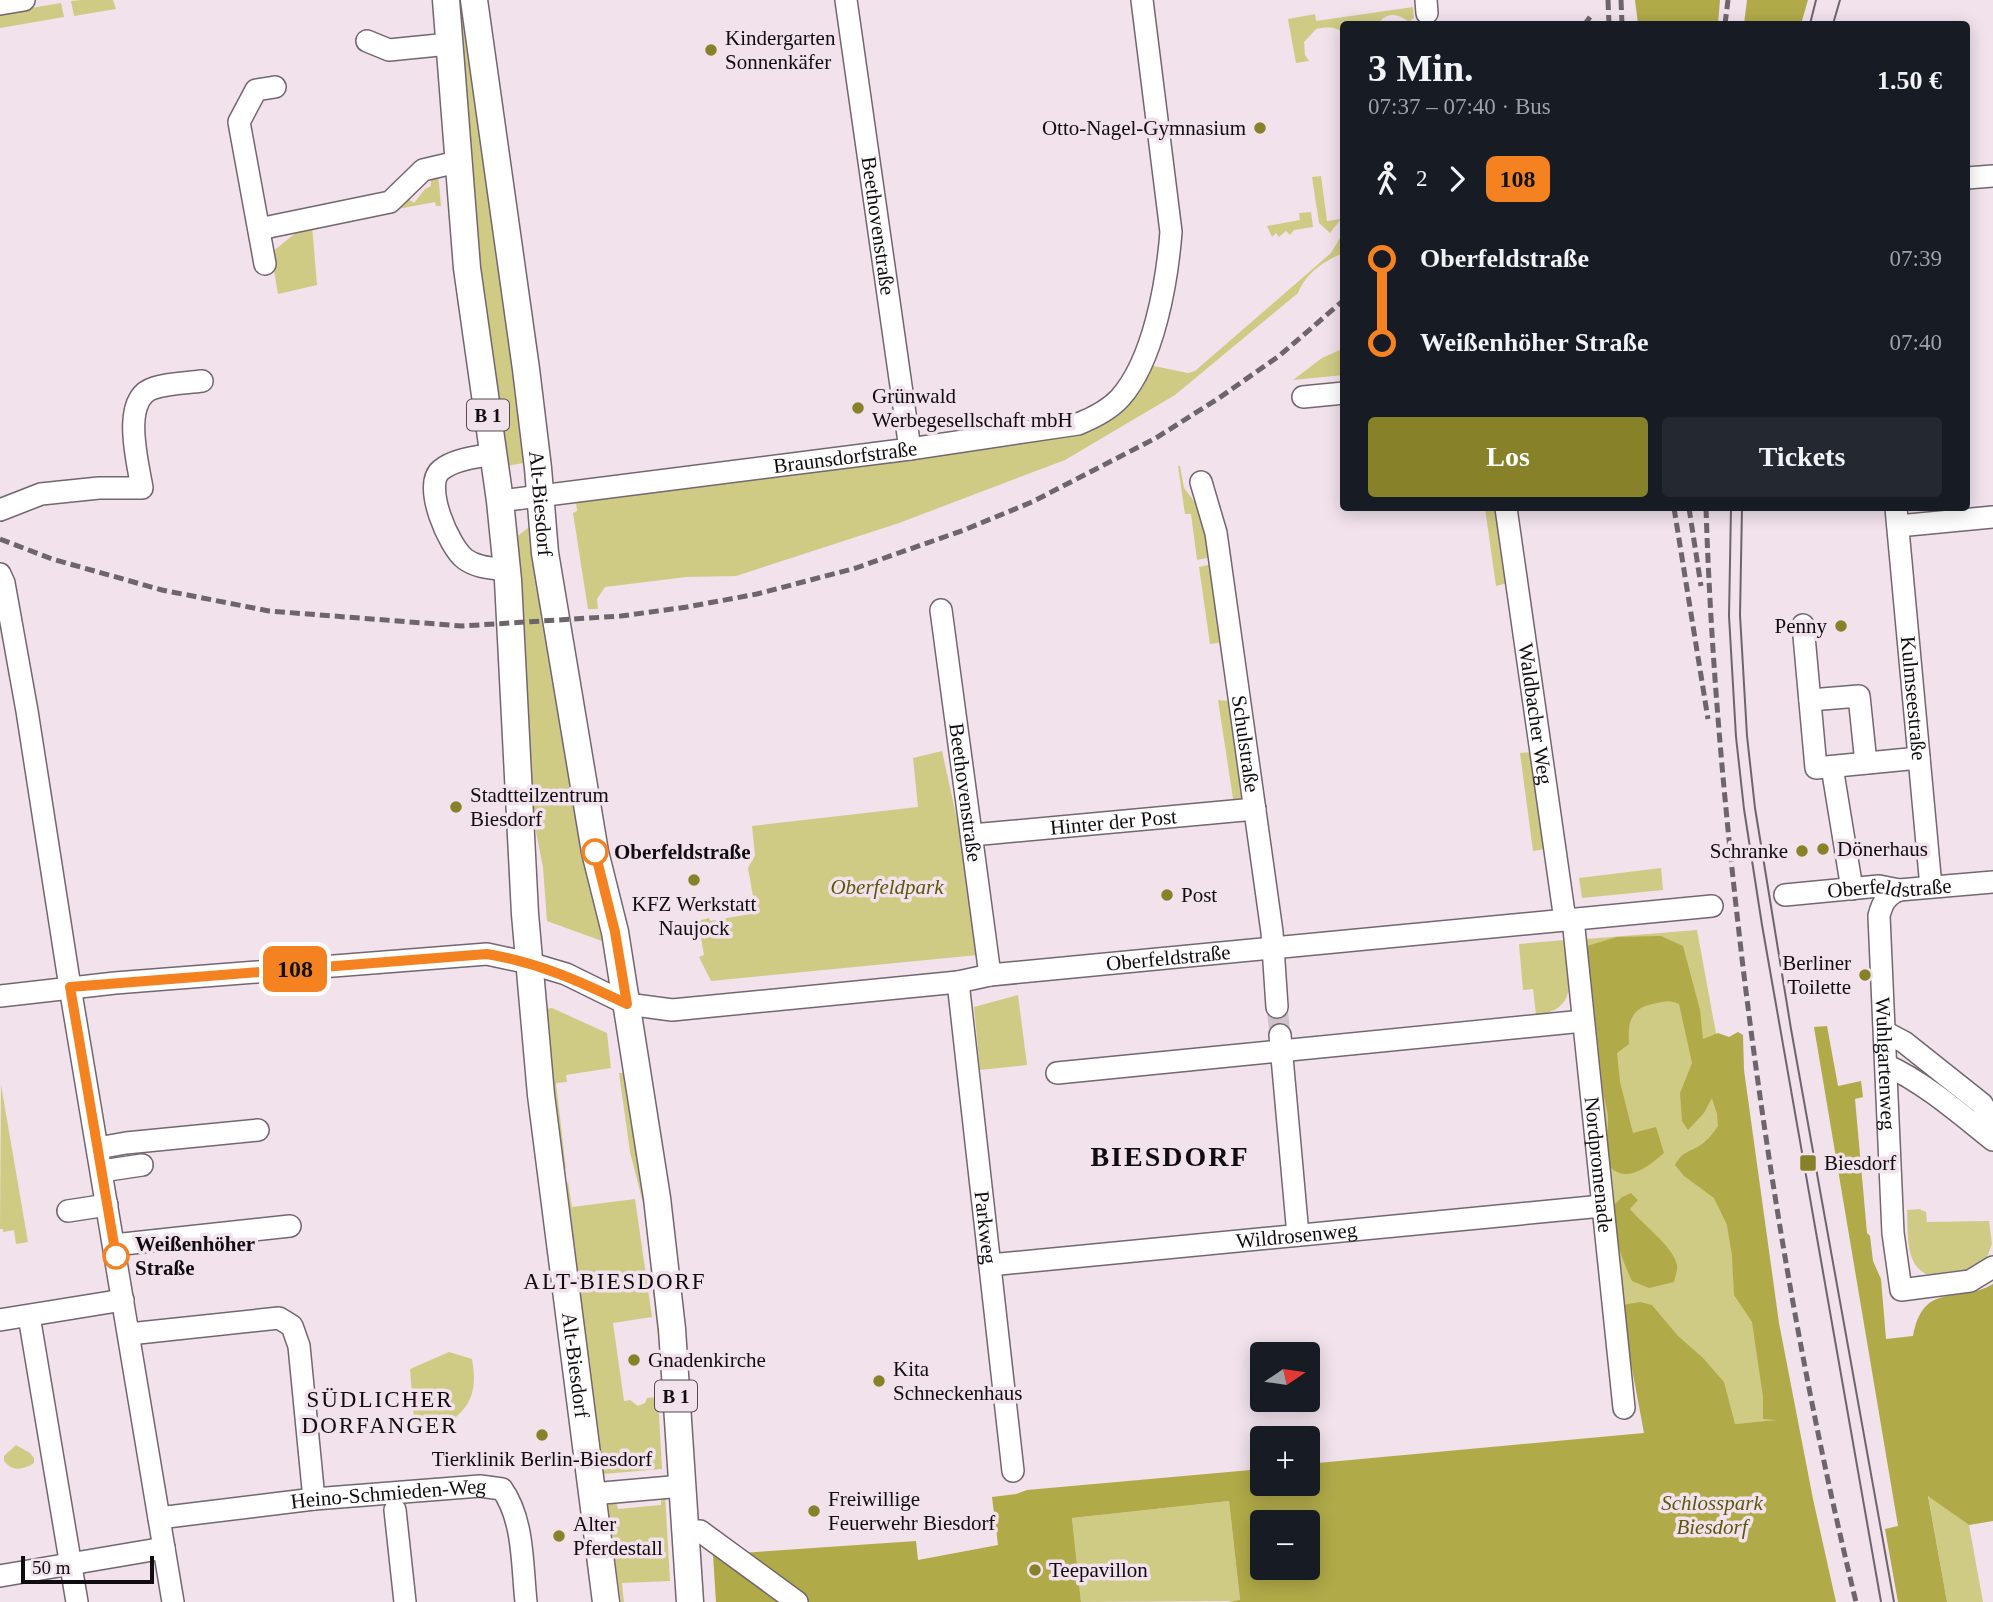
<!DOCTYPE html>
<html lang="de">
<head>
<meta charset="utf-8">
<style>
	:root { --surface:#171b24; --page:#242831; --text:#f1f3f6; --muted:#9ea1a6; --accent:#878129 }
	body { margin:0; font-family:Georgia,serif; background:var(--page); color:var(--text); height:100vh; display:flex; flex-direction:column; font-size:26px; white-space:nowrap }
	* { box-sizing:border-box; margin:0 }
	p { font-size:23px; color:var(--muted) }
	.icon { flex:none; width:38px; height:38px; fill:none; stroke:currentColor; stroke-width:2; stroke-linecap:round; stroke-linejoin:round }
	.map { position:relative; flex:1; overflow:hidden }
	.details { position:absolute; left:1340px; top:21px; width:630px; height:490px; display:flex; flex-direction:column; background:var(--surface); border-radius:7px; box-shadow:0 4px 18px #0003 }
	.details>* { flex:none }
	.badge { padding:0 14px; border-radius:10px; font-size:24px; line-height:46px }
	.needle { width:46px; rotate:77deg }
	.buttons { position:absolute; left:1250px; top:1342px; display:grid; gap:14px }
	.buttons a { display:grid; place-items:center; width:70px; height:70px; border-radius:7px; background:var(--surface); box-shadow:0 4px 18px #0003; font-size:35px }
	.scale { position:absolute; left:21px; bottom:18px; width:133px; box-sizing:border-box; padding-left:7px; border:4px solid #110c0f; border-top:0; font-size:19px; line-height:24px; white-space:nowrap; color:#110c0f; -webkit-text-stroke:5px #f1e2ec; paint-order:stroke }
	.map>.badge { position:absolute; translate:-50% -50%; box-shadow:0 0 0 4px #fff }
	.legs { display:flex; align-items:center; gap:10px; height:77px; padding:0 28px; font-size:23px }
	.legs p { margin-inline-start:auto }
	.summary { display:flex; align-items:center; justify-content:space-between; height:119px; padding:0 28px }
	h1 { font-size:38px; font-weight:700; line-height:52px }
	.cta { display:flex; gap:14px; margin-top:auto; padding:14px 28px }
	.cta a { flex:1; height:80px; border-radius:7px; background:var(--accent); color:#fff; font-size:28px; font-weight:700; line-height:80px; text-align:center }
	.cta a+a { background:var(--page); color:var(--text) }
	ul { padding:0 28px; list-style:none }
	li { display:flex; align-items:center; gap:24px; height:84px; font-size:26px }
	li i { display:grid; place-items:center; width:10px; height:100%; margin:0 9px; background:currentColor }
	li i::after { content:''; width:18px; height:18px; margin:-9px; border:5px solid; border-radius:50%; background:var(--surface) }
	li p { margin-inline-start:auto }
	li:first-child i { background:linear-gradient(#0000 50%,currentColor 0) }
	li:last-child i { background:linear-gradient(currentColor 50%,#0000 0) }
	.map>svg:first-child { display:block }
	.green { fill:#cfcb85 }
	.forest { fill:#b0aa49; fill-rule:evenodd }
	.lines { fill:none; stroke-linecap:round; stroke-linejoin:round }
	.minor-tunnel { stroke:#cfc2cb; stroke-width:21; stroke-dasharray:21 10; stroke-linecap:butt }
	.minor-casing { stroke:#73666f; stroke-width:24 }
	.major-casing { stroke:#73666f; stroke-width:29 }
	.minor { stroke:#fff; stroke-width:21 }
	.major { stroke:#fff; stroke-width:26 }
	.tram { stroke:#6e656b; stroke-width:2 }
	.rail { stroke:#6e656b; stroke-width:5; stroke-dasharray:10 5; stroke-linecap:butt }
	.line-1-casing { stroke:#fff; stroke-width:16 }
	.line-1 { stroke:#f58220; stroke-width:10 }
	.poi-dot { fill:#878129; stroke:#f1e2ec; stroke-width:2.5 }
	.stop-1-dot { fill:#fff; stroke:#f58220; stroke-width:3.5 }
	.labels { text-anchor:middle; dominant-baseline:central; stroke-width:7; stroke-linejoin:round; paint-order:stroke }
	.shield { fill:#f1e2ec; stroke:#544c51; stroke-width:2 }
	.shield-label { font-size:19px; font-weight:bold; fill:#110c0f }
	.poi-label { font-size:21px; fill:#110c0f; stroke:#f1e2ec; text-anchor:start }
	.street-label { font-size:21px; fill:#110c0f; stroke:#f1e2ec }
	.stop-label { font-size:21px; font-weight:bold; fill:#110c0f; stroke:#f1e2ec; text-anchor:start }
	.park-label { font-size:21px; font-style:italic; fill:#5c570d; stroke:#f1e2ec }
	.neighbourhood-label { font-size:23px; letter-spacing:2px; fill:#110c0f; stroke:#f1e2ec }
	.district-label { font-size:28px; font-weight:bold; letter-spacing:2px; fill:#110c0f; stroke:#f1e2ec }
</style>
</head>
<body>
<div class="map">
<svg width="1993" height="1602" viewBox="0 0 1993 1602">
	<rect width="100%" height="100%" fill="#f1e2ec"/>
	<g class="green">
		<path d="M81,0H113L116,9L74,16L71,1Z"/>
		<path d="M458,0H465L529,462L507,466L473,212Z"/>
		<path d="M61,3L64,17L0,28V13Z"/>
		<path d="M1413,7L1414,18L1409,22C1397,13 1387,12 1378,24H1344V34C1336,26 1327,27 1316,29L1304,42L1305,55L1309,61L1296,63L1288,19L1315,14L1316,21Z"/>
		<path d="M431,173H438L441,206H436L435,202L312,225L317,285L278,294L271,253L308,223L404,196L414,203L425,189L431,186Z"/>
		<path d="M1321,176L1327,221L1341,219L1330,233L1319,223L1312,177Z"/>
		<path d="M1311,212L1313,227L1294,230L1290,235L1286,231L1279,237L1276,233L1272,237L1267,226L1300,220L1299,213Z"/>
		<path d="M1344,231L1343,253C1324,261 1306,273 1298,293L1175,395L1065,460L899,523L736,576L686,577L605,587L597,599L598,609H588L573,513L577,511L576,501L1065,437L1078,434L1149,365L1188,373L1195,371L1331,253Z"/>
		<path d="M1344,348V375L1293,380L1322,358Z"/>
		<path d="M1178,466H1180L1184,488L1204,514L1212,557L1197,560L1191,514H1185Z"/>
		<path d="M1485,508H1497L1508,583L1496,586Z"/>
		<path d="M528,528L534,532L602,941L547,921L543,867L534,822L516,537Z"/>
		<path d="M1213,564L1224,642L1210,644L1199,567Z"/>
		<path d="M1218,700L1231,701L1246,799L1234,805Z"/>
		<path d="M942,751L965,856L978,955L711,981L699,957L704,955L698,921L709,918L710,921L756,913L748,868L755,855L752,826L918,807L913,758Z"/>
		<path d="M1532,752L1546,849L1533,851L1520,753Z"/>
		<path d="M1661,868L1663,890L1582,898L1579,878Z"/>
		<path d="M1697,930L1787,1419L1645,1433L1621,1310L1586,939Z"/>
		<path d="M1565,940C1569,974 1581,1010 1536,1015L1533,989L1523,990L1519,944Z"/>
		<path d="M1018,995L1027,1065L980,1070L974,1007Z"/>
		<path d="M552,1008L607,1033L611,1068L566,1075L567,1082L556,1083L566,1169L561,1165L544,1009Z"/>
		<path d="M619,1073H624L631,1116L637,1135L662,1345L658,1337L644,1207L630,1152Z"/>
		<path d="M1,1085L28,1242L16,1244L14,1230L3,1232V1229H0Z"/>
		<path d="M568,1182L572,1207L635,1199L652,1317L613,1323L624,1401L630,1400L638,1406L645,1403L647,1398L658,1397L662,1469L603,1474L564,1187Z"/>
		<path d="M1919,1209L1926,1212L1927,1222L1989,1221L1992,1244L1985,1262C1967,1271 1930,1288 1915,1264C1906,1250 1908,1226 1907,1210Z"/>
		<path d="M449,1352L472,1359C479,1398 467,1411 436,1432L414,1419L410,1369Z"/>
		<path d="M16,1445L30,1453L34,1458V1463C22,1470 13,1472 4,1461V1456Z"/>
		<path d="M661,1493H665L670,1581L622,1583L624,1602H621L607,1507L615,1497L618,1509L661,1505Z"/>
		<path d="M1928,1495L1969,1525L1983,1602H1947Z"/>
		<path d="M1229,1501L1240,1601L1081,1602L1072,1518Z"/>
	</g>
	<g class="forest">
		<path d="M1635,0H1720L1718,24H1638Z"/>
		<path d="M1747,0H1808L1801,24H1744Z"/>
		<path d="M1661,936L1683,946L1700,1010L1703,1039L1718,1033L1729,1037L1738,1032L1743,1035L1744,1070L1779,1323L1813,1499L1836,1602H1228L1240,1600L1229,1501L1072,1518L1081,1602H716L713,1555L916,1541L918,1560L998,1545L992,1497L1016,1494L1027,1490L1262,1469V1484H1307V1464L1644,1433L1621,1310L1623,1305L1640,1302L1652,1305L1678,1336L1703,1358L1724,1382L1735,1424L1776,1420L1763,1419V1397L1752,1322L1734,1295L1732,1256L1727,1225L1714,1198L1684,1176L1675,1165C1682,1151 1691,1152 1702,1144C1708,1140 1714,1132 1718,1126L1717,1114L1712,1098L1704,1113L1688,1130L1682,1121L1680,1093L1692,1063L1679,1004C1671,1000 1666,1001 1657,1003C1632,1007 1627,1020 1629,1044L1617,1053L1620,1082L1633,1133L1656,1127L1664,1153C1651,1164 1630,1183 1612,1169C1601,1159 1608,1136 1608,1122C1609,1112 1604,1101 1603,1091C1598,1043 1593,994 1587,946L1617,937ZM1262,1522H1307V1568H1262Z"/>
		<path d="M1827,1026L1838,1086L1861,1081L1863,1097L1855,1099L1867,1233L1870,1236L1873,1261L1881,1279L1886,1339L1913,1336C1924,1280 1957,1305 1993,1284V1521L1969,1525L1928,1496L1947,1602H1898L1885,1529L1898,1526L1814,1027Z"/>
		<path d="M1631,1193L1638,1200L1630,1209C1643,1225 1673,1246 1677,1265C1678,1270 1675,1277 1674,1282L1649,1288L1632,1281C1620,1256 1614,1235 1612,1207L1622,1197Z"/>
	</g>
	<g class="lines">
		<path class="minor-tunnel" d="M1277,1007L1280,1035"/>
		<defs>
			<g id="minor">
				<path id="s1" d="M846,0L910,449"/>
				<path d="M1426,0L1427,13"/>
				<path d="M0,4L24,0"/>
				<path d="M367,41L389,50L449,44"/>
				<path d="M1967,178L1993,176"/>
				<path d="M259,229L390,202L423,170L457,162"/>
				<path d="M265,264L239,122L256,90L275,87"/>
				<path d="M1303,397L1344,393"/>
				<path d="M493,454C478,457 454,459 441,470C422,485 449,547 465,559C477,568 493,568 507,570"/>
				<path id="s2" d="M1201,482L1216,533L1272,932L1277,1007"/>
				<path id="s3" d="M500,501L910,449L1078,424C1093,418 1109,410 1120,398C1154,360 1167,282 1171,232L1142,0"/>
				<path id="s4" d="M1506,508L1565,920"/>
				<path id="s5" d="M1896,508L1931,887"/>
				<path d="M0,510L41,494L99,488H142C138,463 120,398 154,388C169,383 187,383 202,381"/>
				<path d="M1898,526L1993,517"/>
				<path d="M0,574L4,583L27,711L70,987L173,1602"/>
				<path id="s6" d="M941,610L990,975"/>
				<path d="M1803,625L1816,768L1919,758"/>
				<path d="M1810,700L1859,696L1866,763"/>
				<path d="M1832,767L1852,889"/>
				<path id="s7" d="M972,835L1255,809"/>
				<path id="s8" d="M1899,890C1887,895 1882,903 1879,916L1893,1233L1901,1290L1970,1281L1993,1267"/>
				<path id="s9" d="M1785,895L1879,886L1899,890L1993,882"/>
				<path id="s10" d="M1573,919L1624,1408"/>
				<path id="s11" d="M958,982L1013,1471"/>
				<path id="s12" d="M0,996L115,983L487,954L529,963L566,974L627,1004L672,1010L958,982L990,975L1712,906"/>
				<path d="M1885,1032L1904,1042L1982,1104L1990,1118L1993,1131"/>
				<path d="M1280,1035L1298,1235"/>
				<path d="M1886,1065C1925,1083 1959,1113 1993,1140"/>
				<path d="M1057,1073L1583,1021"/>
				<path d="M98,1148L126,1143L258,1130"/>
				<path d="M102,1171L142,1165"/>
				<path d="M68,1211L107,1205"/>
				<path d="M114,1245L290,1226"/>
				<path id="s13" d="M990,1265L1602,1206"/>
				<path d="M29,1316L77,1602"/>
				<path d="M0,1320L123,1300"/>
				<path d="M129,1334L279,1318L292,1326L299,1346L314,1499"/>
				<path d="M592,1494L682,1486"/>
				<path d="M395,1510L405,1602"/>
				<path id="s14" d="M159,1518L314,1499L480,1486L502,1489C524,1520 522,1565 526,1602"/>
				<path d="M685,1532L700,1531L797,1602"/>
				<path d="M0,1576L164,1548"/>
			</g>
			<g id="major">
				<path id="s15" d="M446,0L467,268L500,501L508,580L525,914L541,1095L606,1602"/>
				<path id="s16" d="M474,0L526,369L538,468L545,553L595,852L615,932L657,1198L672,1329L690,1602"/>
			</g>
		</defs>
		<use href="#minor" class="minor-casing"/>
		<use href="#major" class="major-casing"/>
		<use href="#minor" class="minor"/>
		<use href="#major" class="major"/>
		<g class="tram">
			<path d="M1810,24L1816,0"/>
			<path d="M1833,24L1840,0"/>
			<path d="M1731,508L1729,616L1736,737L1744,809L1762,925L1881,1602"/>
			<path d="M1742,508L1740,615L1747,736L1755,808L1791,1029L1894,1602"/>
		</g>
		<g class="rail">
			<path d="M1608,0L1609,24"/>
			<path d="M1621,0L1622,24"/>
			<path d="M1585,24L1590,17"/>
			<path d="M1725,24L1728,0"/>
			<path d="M1674,508L1708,719"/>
			<path d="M1689,508L1701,586"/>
			<path d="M1706,508C1711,662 1725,814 1743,967C1769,1181 1805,1393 1856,1602"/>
			<path d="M0,539L52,559L162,590L269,611L462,626L621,616L687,607L757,594L856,568L964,530L1032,502L1156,438L1219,398L1279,356L1344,300"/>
		</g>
	</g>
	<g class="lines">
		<defs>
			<path id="line-1" d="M116,1256L70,987L487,954C540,963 579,981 627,1004L615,932L595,852"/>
		</defs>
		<use href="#line-1" class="line-1-casing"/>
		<use href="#line-1" class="line-1"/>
	</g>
	<g class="poi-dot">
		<circle cx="711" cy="50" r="7"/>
		<circle cx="1260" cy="128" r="7"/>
		<circle cx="858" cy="408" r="7"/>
		<circle cx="1841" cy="626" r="7"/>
		<circle cx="456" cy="807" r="7"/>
		<circle cx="1823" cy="849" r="7"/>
		<circle cx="1802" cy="851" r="7"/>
		<circle cx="694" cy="880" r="7"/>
		<circle cx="1167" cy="895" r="7"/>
		<circle cx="1865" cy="975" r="7"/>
		<rect x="1799" y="1154" width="18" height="18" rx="3.5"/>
		<circle cx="634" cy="1360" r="7"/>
		<circle cx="879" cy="1381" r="7"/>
		<circle cx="542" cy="1435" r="7"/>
		<circle cx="814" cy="1511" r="7"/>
		<circle cx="559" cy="1536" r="7"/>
		<circle cx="1035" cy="1570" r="7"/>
	</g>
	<g class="stop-1-dot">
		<circle cx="595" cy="852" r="12"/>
		<circle cx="116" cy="1256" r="12"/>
	</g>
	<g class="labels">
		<g class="shield">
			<rect x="467" y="399.5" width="42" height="31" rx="5"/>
			<rect x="655" y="1380.5" width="42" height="31" rx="5"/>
		</g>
		<g class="shield-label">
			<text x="488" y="415">B 1</text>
			<text x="676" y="1396">B 1</text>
		</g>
		<g class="poi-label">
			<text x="725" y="38">Kindergarten<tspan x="725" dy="24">Sonnenkäfer</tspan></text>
			<text x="1246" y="128" text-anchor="end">Otto-Nagel-Gymnasium</text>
			<text x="872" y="396">Grünwald<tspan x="872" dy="24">Werbegesellschaft mbH</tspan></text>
			<text x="1827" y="626" text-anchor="end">Penny</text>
			<text x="470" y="795">Stadtteilzentrum<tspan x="470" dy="24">Biesdorf</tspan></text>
			<text x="1837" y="849">Dönerhaus</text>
			<text x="1788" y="851" text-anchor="end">Schranke</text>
			<text x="1181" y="895">Post</text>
			<text x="694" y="904" text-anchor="middle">KFZ Werkstatt<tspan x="694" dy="24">Naujock</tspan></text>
			<text x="1851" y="963" text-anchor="end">Berliner<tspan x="1851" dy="24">Toilette</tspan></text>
			<text x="1824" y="1163">Biesdorf</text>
			<text x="648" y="1360">Gnadenkirche</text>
			<text x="893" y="1369">Kita<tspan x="893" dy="24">Schneckenhaus</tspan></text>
			<text x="542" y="1459" text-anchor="middle">Tierklinik Berlin-Biesdorf</text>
			<text x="828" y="1499">Freiwillige<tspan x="828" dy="24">Feuerwehr Biesdorf</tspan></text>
			<text x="573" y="1524">Alter<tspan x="573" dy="24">Pferdestall</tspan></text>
			<text x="1049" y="1570">Teepavillon</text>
		</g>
		<g class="street-label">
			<text stroke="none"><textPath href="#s1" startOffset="228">Beethovenstraße</textPath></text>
			<text stroke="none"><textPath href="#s3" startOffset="348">Braunsdorfstraße</textPath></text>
			<text stroke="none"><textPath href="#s16" startOffset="508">Alt-Biesdorf</textPath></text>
			<text stroke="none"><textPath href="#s5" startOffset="191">Kulmseestraße</textPath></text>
			<text stroke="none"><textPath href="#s4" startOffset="208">Waldbacher Weg</textPath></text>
			<text stroke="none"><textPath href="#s2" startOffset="266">Schulstraße</textPath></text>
			<text stroke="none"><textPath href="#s6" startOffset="184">Beethovenstraße</textPath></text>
			<text stroke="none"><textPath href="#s7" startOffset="142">Hinter der Post</textPath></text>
			<text stroke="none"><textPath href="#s9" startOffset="105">Oberfeldstraße</textPath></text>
			<text stroke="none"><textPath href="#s12" startOffset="1183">Oberfeldstraße</textPath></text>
			<text stroke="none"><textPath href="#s8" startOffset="182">Wuhlgartenweg</textPath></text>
			<text stroke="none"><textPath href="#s10" startOffset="247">Nordpromenade</textPath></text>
			<text stroke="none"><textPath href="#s11" startOffset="247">Parkweg</textPath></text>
			<text stroke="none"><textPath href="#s13" startOffset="308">Wildrosenweg</textPath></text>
			<text stroke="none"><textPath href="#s15" startOffset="1372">Alt-Biesdorf</textPath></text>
			<text stroke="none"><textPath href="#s14" startOffset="231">Heino-Schmieden-Weg</textPath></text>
		</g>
		<g class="stop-label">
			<text x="614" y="852">Oberfeldstraße</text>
			<text x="135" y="1244">Weißenhöher<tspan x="135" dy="24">Straße</tspan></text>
		</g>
		<g class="park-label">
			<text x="887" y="887">Oberfeldpark</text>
			<text x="1712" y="1503">Schlosspark<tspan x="1712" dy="24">Biesdorf</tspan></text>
		</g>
		<g class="neighbourhood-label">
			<text x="615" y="1281">ALT-BIESDORF</text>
			<text x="380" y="1399">SÜDLICHER<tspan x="380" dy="26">DORFANGER</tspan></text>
		</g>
		<g class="district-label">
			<text x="1170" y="1156">BIESDORF</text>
		</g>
	</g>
</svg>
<div class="buttons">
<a><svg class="needle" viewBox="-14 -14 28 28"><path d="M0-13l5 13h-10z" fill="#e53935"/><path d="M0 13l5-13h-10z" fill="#9ea1a6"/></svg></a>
<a>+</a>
<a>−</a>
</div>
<div class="scale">50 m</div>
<b class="badge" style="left:295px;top:969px;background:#f58220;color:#111">108</b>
<section class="details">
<div class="summary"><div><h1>3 Min.</h1><p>07:37 – 07:40 · Bus</p></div><b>1.50 €</b></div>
<div class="legs"><svg class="icon" aria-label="walk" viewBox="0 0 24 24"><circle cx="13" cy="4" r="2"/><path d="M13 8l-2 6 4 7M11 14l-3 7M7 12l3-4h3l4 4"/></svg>2<svg class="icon" aria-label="forward" viewBox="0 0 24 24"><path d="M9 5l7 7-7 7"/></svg><b class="badge" style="background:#f58220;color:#111">108</b></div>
<ul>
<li><i style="color:#f58220"></i><b>Oberfeldstraße</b><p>07:39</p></li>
<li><i style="color:#f58220"></i><b>Weißenhöher Straße</b><p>07:40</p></li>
</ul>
<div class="cta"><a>Los</a><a>Tickets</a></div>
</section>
</div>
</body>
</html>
